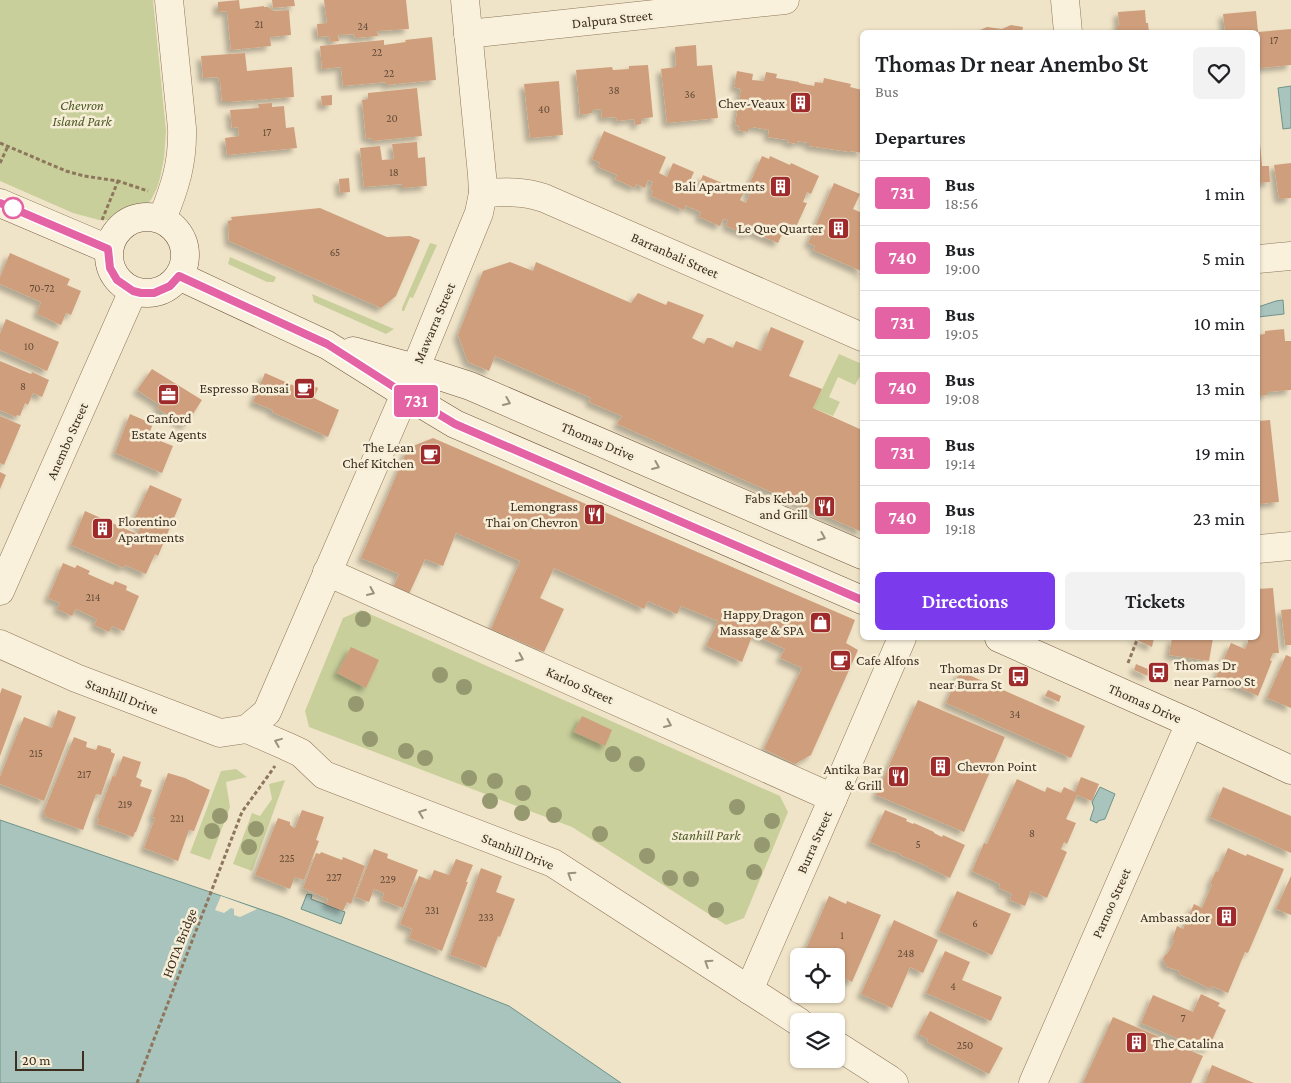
<!DOCTYPE html>
<html lang="en">
<head>
<meta charset="utf-8">
<style>
	:root { --surface:#fff; --page:#f2f2f2; --text:#202124; --muted:#757577; --line:#e0e0e0; --accent:#7c3aed }
	body { margin:0; font-family:"Crimson Pro",serif; background:var(--page); color:var(--text); height:100vh; display:flex; flex-direction:column; font-size:19px; white-space:nowrap }
	* { box-sizing:border-box; margin:0 }
	p { font-size:16px; color:var(--muted) }
	.icon { flex:none; width:28px; height:28px; fill:none; stroke:currentColor; stroke-width:2; stroke-linecap:round; stroke-linejoin:round }
	.map { position:relative; flex:1; overflow:hidden }
	.panel { position:absolute; left:860px; top:30px; width:400px; height:610px; display:flex; flex-direction:column; background:var(--surface); border-radius:8px; box-shadow:0 1px 4px #0004 }
	.panel>* { flex:none }
	.badge { padding:0 10px; border-radius:4px; font-size:18px; line-height:32px }
	.controls { position:absolute; left:790px; top:948px; display:grid; gap:10px }
	.controls a { display:grid; place-items:center; width:55px; height:55px; border-radius:8px; background:var(--surface); box-shadow:0 1px 4px #0004; font-size:25px }
	.scale { position:absolute; left:15px; bottom:12px; width:69px; box-sizing:border-box; padding-left:5px; border:2px solid #3d2e20; border-top:0; font-size:14px; line-height:18px; white-space:nowrap; color:#3d2e20; -webkit-text-stroke:4px #f7eed8; paint-order:stroke }
	.map>.badge { position:absolute; translate:-50% -50%; box-shadow:0 0 0 2px #fff }
	h2 { padding:0 15px; font-size:19px; line-height:45px }
	.round { display:grid; place-items:center; flex:none; width:52px; height:52px; border-radius:8px; background:var(--page) }
	.head { display:flex; align-items:center; justify-content:space-between; height:85px; padding:0 15px }
	h1 { font-size:24px; font-weight:600; line-height:38px }
	.primary-button { display:flex; gap:10px; margin-top:auto; padding:10px 15px }
	.primary-button a { flex:1; height:58px; border-radius:8px; background:var(--accent); color:#fff; font-size:20px; font-weight:600; line-height:58px; text-align:center }
	.primary-button a+a { background:var(--page); color:var(--text) }
	ul { padding:0; list-style:none }
	li { display:flex; align-items:center; gap:15px; height:65px; padding:0 15px; border-top:1px solid var(--line) }
	li div { flex:1 }
	li b { display:block; font-size:19px }
	li em { font-style:normal }
	li .badge { min-width:55px; font-weight:700; text-align:center }
	.map>svg:first-child { display:block }
	.green { fill:#c9cf9b }
	.water { fill:#a9c4bc; stroke:#6f938a }
	.pier { fill:#f0e4c8 }
	.building { fill:#cf9f7d; filter:url(#shadow) }
	.lines { fill:none; stroke-linecap:round; stroke-linejoin:round }
	.minor-casing { stroke:#8d765c; stroke-width:29 }
	.secondary-casing { stroke:#6f573f; stroke-width:29 }
	.path { stroke:#8d765c; stroke-width:3; stroke-dasharray:4 2.5; stroke-linecap:butt }
	.minor { stroke:#faf1dc; stroke-width:28 }
	.secondary { stroke:#faf1dc; stroke-width:28 }
	.tree { fill:#96986f }
	.oneway { stroke:#9c907e }
	.line-casing { stroke:#fff; stroke-width:11 }
	.line { stroke:#e463a4; stroke-width:8 }
	.stop-dot { fill:#fff; stroke:#e463a4; stroke-width:2.5 }
	.labels { text-anchor:middle; dominant-baseline:central; stroke-width:5; stroke-linejoin:round; paint-order:stroke }
	.number-label { font-size:11px; fill:#624a37 }
	.street-label { font-size:14px; fill:#3d2e20; stroke:#f7eed8 }
	.poi-label { font-size:14px; fill:#3d2e20; stroke:#f7eed8; text-anchor:end }
	.park-label { font-size:14px; font-style:italic; fill:#4d5a26; stroke:#f7eed8 }
</style>
</head>
<body>
<div class="map">
<svg width="1291" height="1083" viewBox="0 0 1291 1083">
	<defs>
		<filter id="shadow"><feDropShadow dx="-4.5" dy="4.5" stdDeviation="2.5" flood-color="#0004"/></filter>
	</defs>
	<rect width="100%" height="100%" fill="#f0e4c8"/>
	<g class="green">
		<path d="M0,0H153L166,131L164,158L160,178L157,188L151,200L137,213L130,216L117,220H99L73,213L0,181Z"/>
		<path d="M430,243L437,245L413,298L410,297L404,311H402V308Z"/>
		<path d="M230,257L276,277L274,282H267L228,264Z"/>
		<path d="M312,294L394,329L386,334L314,302Z"/>
		<path d="M839,354L862,364V373L855,385L838,377L829,397L840,402L833,416L813,408Z"/>
		<path d="M361,610L780,796L788,812L744,918L726,925L572,827L309,727L305,711L343,618Z"/>
		<path d="M236,769L247,777L226,782L230,807L210,860L190,853L221,771Z"/>
		<path d="M285,780L252,871L233,864L252,813L260,816L272,799L269,784Z"/>
	</g>
	<g class="water">
		<path d="M1291,86V128L1283,129L1278,88Z"/>
		<path d="M1283,300L1284,314L1258,317V307L1276,301Z"/>
		<path d="M1100,787L1115,794L1105,819L1098,821L1097,823L1090,820L1094,808L1092,802Z"/>
		<path d="M0,820L280,916L509,1006L621,1083H0Z"/>
		<path d="M307,894L312,895L311,899L345,912L341,924L301,909Z"/>
	</g>
	<path class="pier" d="M221,896L257,909L240,917L234,915V909L231,908L224,913L215,910Z"/>
	<g class="building">
		<path d="M239,0L240,9L264,6V7H268L274,11L289,10L291,35L270,37L271,46L231,50L227,11L218,12V2Z"/>
		<path d="M272,0H294L295,6L273,8Z"/>
		<path d="M324,0H406L409,29L377,31L378,36L355,38L354,34L338,35L339,41L330,42L329,36L318,37L317,24L327,23Z"/>
		<path d="M1145,10L1146,23H1148L1149,32H1117V26H1119L1118,12Z"/>
		<path d="M1256,11L1258,32L1291,29V65L1260,68L1258,47V32H1225L1223,14Z"/>
		<path d="M1011,25L1023,27L1022,32H956L961,30L978,31L987,27L1002,29Z"/>
		<path d="M432,37L436,80L386,85V82L343,86L341,67L322,69L320,46L384,40V45L406,42L405,40Z"/>
		<path d="M696,45L697,66L712,65L718,118L667,123L661,69L676,67L675,47Z"/>
		<path d="M245,53L247,71L292,67L294,97L229,102V101H222L220,81H219L218,77L203,78L201,56Z"/>
		<path d="M648,65L653,117L641,119V124L635,125L634,119L617,121L616,117L602,118L601,109L592,110V113L580,115L576,70L612,67L613,70L629,69V66Z"/>
		<path d="M737,71L753,74L752,80L764,81L766,72L777,74L776,78L799,82V83L814,86L815,82L823,83L824,78L851,84L850,87L862,90V153L851,151L850,152L809,146V143L797,141V144L787,142L788,140L768,137L769,130L753,127V128H749L748,132L738,130L739,126L735,125L741,89L734,87Z"/>
		<path d="M559,81L563,135L530,138L524,84Z"/>
		<path d="M417,88L422,136L372,141V138L366,139L362,100L368,99V93Z"/>
		<path d="M332,95V105L322,106L321,96Z"/>
		<path d="M272,103V107L284,106L286,128L294,127L297,148L227,155L225,138L239,136L238,127L232,128L230,110L259,108L258,104Z"/>
		<path d="M604,131L666,157L659,173L667,177L673,163L694,172L688,185L697,189L703,175L744,192L740,200L746,203L750,193L746,192L762,156L769,159L770,156L790,165L791,163L819,176L811,194L807,192L803,202L807,203L796,227L787,223L778,243L750,231L748,235L726,226L728,220L723,219L720,226L699,217L701,212L689,207L686,205L684,210L651,196L653,191L650,189L653,182L648,180L645,188L636,184L635,188L615,179L617,175L598,167L600,163L592,159Z"/>
		<path d="M1258,132H1259L1262,166H1269L1270,182L1258,183Z"/>
		<path d="M417,142L418,158L425,157L427,186L402,188V184L364,187L360,148L380,146L382,160L394,159L392,144Z"/>
		<path d="M1291,163V198L1279,199L1274,165Z"/>
		<path d="M349,178L350,192L340,193L339,179Z"/>
		<path d="M834,183L860,194L853,209L862,213V276L859,274L861,271L813,250L815,246L808,243Z"/>
		<path d="M320,208L387,237L410,236L420,240L396,296L381,308L229,241L228,221L232,220L231,217Z"/>
		<path d="M10,253L70,279L67,285L81,291L71,315L66,313L61,325L37,314L41,302L0,284V277Z"/>
		<path d="M510,262L533,271L536,262L631,303L638,293L666,305L668,301L704,315L692,338L704,344L707,338H711L733,348L736,341L761,351L771,327L804,341L789,376L822,389L813,408L862,430V532L617,424L622,416L589,402L591,398L495,356L489,371L468,362L458,335L483,271Z"/>
		<path d="M6,319L59,342L47,371L0,350V334Z"/>
		<path d="M1284,329L1285,341H1291V390L1267,392V395L1258,396V335L1265,334V331Z"/>
		<path d="M0,361L31,374L32,372L49,380L42,397L33,393L28,405L25,403L20,416L17,415L16,417L0,410Z"/>
		<path d="M152,369L202,400L185,426L157,408L160,405L137,390Z"/>
		<path d="M265,373L297,387L300,380L318,388L314,398L339,410L328,437L272,412L273,410L253,402Z"/>
		<path d="M130,414L153,424L148,436L173,446L162,473L115,453Z"/>
		<path d="M0,416L21,425L4,465L0,463Z"/>
		<path d="M1270,420L1279,502L1258,504V421Z"/>
		<path d="M433,438L855,620L846,643L858,650L811,755L795,764L764,749L802,668L780,658L785,649L753,634L742,662L706,646L718,621L681,606L677,614L648,601L644,609L554,568L540,598L564,609L544,652L491,629L520,561L456,533L443,566L425,559L409,594L393,588L399,574L361,558L408,448Z"/>
		<path d="M0,472L6,475L0,489Z"/>
		<path d="M150,485L182,499L158,556L155,554L146,574L125,565L124,568L71,545L85,511L137,534L141,525L133,522Z"/>
		<path d="M63,563L75,568L77,565L90,571L88,574L113,585L115,581L127,586L126,590L139,596L124,631L112,626L109,632L94,625L97,619L76,609L72,616L57,609L60,603L48,598Z"/>
		<path d="M1273,588L1279,653H1273L1270,660L1272,661L1258,696L1216,677L1231,643L1245,649L1248,642V638H1258V589Z"/>
		<path d="M1291,609V645H1285L1281,610Z"/>
		<path d="M1131,638H1154L1152,647L1137,640Z"/>
		<path d="M1172,638H1213L1209,661L1169,655Z"/>
		<path d="M351,647L379,660L366,688L337,673Z"/>
		<path d="M1286,655L1291,657V708L1267,698Z"/>
		<path d="M1136,664L1150,670L1148,676L1134,670Z"/>
		<path d="M960,671L1085,726L1071,758L946,703Z"/>
		<path d="M2,688L22,696L0,756V694Z"/>
		<path d="M1048,690L1061,696L1059,702L1045,696Z"/>
		<path d="M918,700L1005,737L964,832L876,795Z"/>
		<path d="M58,710L76,717L44,801L0,784V777L24,717L52,728Z"/>
		<path d="M582,716L612,730L605,746L574,732Z"/>
		<path d="M74,737L87,742L86,747L96,750L98,745L111,749V752L115,754L101,795L96,794L83,830L46,817L44,811Z"/>
		<path d="M123,756L141,762L136,777L142,780L140,786L152,790L136,832H135L133,837L97,824L99,819L97,818L113,775L115,777Z"/>
		<path d="M168,773L185,778L210,790L194,831L189,830L178,861L144,848L155,818L152,817Z"/>
		<path d="M1081,777L1099,784L1092,801L1077,795L1066,819L1076,823L1067,844L1064,842L1061,849L1067,852L1047,898L1031,891L1025,906L1010,900L1012,894L999,888L1000,884L972,871L984,843L987,844L1017,779L1045,792L1047,787L1061,793L1064,787L1075,792Z"/>
		<path d="M1223,787L1291,816V853L1210,817Z"/>
		<path d="M302,810L324,817L316,840L319,841L304,880L295,877L290,889L255,875L278,818L290,822V825L294,828V827L295,828Z"/>
		<path d="M885,810L907,819L906,821L913,824L914,823L934,832V833L942,837L943,835L965,845L950,878L929,868V867L900,855L901,854L893,851L892,852L870,842Z"/>
		<path d="M1228,848L1246,856L1247,854L1284,869L1248,953L1245,952L1228,993L1212,986L1211,989L1179,974L1180,971L1167,967L1163,959L1165,955L1168,953L1174,941L1172,940L1177,926L1183,929L1194,904L1202,908L1212,885L1210,884L1216,871L1218,872Z"/>
		<path d="M374,849L388,854L387,858L418,870L403,908L382,900L384,893L374,889L369,902L355,897Z"/>
		<path d="M321,852L342,860L343,857L365,866L351,904L347,902L343,911L326,904L328,899L303,888L316,853L320,854Z"/>
		<path d="M456,859L473,865L466,882H468L442,951L409,938L412,929L400,924L419,876L430,880L434,870L449,875Z"/>
		<path d="M481,868L502,876L496,892L515,899L500,937L498,936L486,968L450,955Z"/>
		<path d="M1291,876V915L1276,909Z"/>
		<path d="M957,891L1011,914L992,955L939,931Z"/>
		<path d="M829,896L846,904L847,901L881,915L852,982L836,974V956H803Z"/>
		<path d="M894,920L938,940L923,973L910,967L892,1008L861,994Z"/>
		<path d="M945,951L970,962L962,980L1002,997L991,1021L926,993Z"/>
		<path d="M1201,994L1220,1003L1218,1006L1226,1010L1208,1049L1201,1046L1200,1048L1141,1023L1153,995L1193,1012Z"/>
		<path d="M930,1011L1003,1048L989,1074L927,1042L928,1039L918,1034Z"/>
		<path d="M1113,1017L1203,1056L1191,1083H1083Z"/>
		<path d="M1212,1065L1254,1083H1205Z"/>
	</g>
	<g class="lines">
		<defs>
			<g id="minor">
				<path d="M1065,0L1068,32"/>
				<path d="M468,34L785,0"/>
				<path d="M483,193C504,192 524,191 544,198L862,337"/>
				<path d="M162,219C175,187 183,163 182,128L169,0"/>
				<path d="M1258,259L1291,256"/>
				<path d="M1258,549L1291,546"/>
				<path d="M327,572L833,798"/>
				<path d="M0,591L133,291"/>
				<path d="M0,644L76,678L220,733L247,729L267,712L405,394L479,213L483,193L482,175L465,0"/>
				<path d="M247,729L286,746L301,753L324,775L553,863L799,1022"/>
				<path d="M749,990L833,798L902,638"/>
				<path d="M836,1045L889,1079L894,1083"/>
				<path d="M1033,1083L1190,723"/>
			</g>
			<g id="secondary">
				<path d="M0,203L108,249"/>
				<circle cx="147" cy="255" r="38"/>
				<path d="M179,276L327,345L405,394L455,424L862,600"/>
				<path d="M353,351L415,368L470,386L862,555"/>
				<path d="M999,638L1190,723L1291,770"/>
			</g>
		</defs>
		<use href="#minor" class="minor-casing"/>
		<use href="#secondary" class="secondary-casing"/>
		<g class="path">
			<path d="M0,143L66,171L84,176L118,181L148,191"/>
			<path d="M0,163L8,146"/>
			<path d="M102,220L118,181"/>
			<path d="M1128,663L1137,640"/>
			<path d="M137,1083L242,812L275,766"/>
		</g>
		<use href="#minor" class="minor"/>
		<use href="#secondary" class="secondary"/>
	</g>
	<g class="tree">
		<circle cx="363" cy="619" r="8"/>
		<circle cx="440" cy="675" r="8"/>
		<circle cx="464" cy="687" r="8"/>
		<circle cx="356" cy="704" r="8"/>
		<circle cx="370" cy="739" r="8"/>
		<circle cx="406" cy="751" r="8"/>
		<circle cx="613" cy="754" r="8"/>
		<circle cx="425" cy="758" r="8"/>
		<circle cx="637" cy="764" r="8"/>
		<circle cx="469" cy="778" r="8"/>
		<circle cx="495" cy="781" r="8"/>
		<circle cx="523" cy="793" r="8"/>
		<circle cx="490" cy="801" r="8"/>
		<circle cx="737" cy="807" r="8"/>
		<circle cx="522" cy="813" r="8"/>
		<circle cx="554" cy="815" r="8"/>
		<circle cx="220" cy="816" r="8"/>
		<circle cx="772" cy="821" r="8"/>
		<circle cx="256" cy="829" r="8"/>
		<circle cx="212" cy="831" r="8"/>
		<circle cx="600" cy="834" r="8"/>
		<circle cx="762" cy="845" r="8"/>
		<circle cx="249" cy="847" r="8"/>
		<circle cx="647" cy="856" r="8"/>
		<circle cx="754" cy="872" r="8"/>
		<circle cx="670" cy="878" r="8"/>
		<circle cx="691" cy="879" r="8"/>
		<circle cx="716" cy="910" r="8"/>
	</g>
	<defs><path id="oneway-chevron" d="M-2-3.5L2.5 0L-2 3.5" fill="none" stroke-width="1.6" stroke-linecap="round" stroke-linejoin="round" transform="scale(1.25)"/></defs>
	<g class="oneway">
		<use href="#oneway-chevron" transform="translate(507 402) rotate(23)"/>
		<use href="#oneway-chevron" transform="translate(656 466) rotate(23)"/>
		<use href="#oneway-chevron" transform="translate(822 537) rotate(23)"/>
		<use href="#oneway-chevron" transform="translate(371 592) rotate(24)"/>
		<use href="#oneway-chevron" transform="translate(520 658) rotate(24)"/>
		<use href="#oneway-chevron" transform="translate(668 724) rotate(24)"/>
		<use href="#oneway-chevron" transform="translate(278 742) rotate(-158)"/>
		<use href="#oneway-chevron" transform="translate(422 813) rotate(-159)"/>
		<use href="#oneway-chevron" transform="translate(571 875) rotate(-147)"/>
		<use href="#oneway-chevron" transform="translate(708 963) rotate(-147)"/>
	</g>
	<g class="lines">
		<defs>
			<path id="line" d="M0,203L108,249L110,268L117,280L133,291L141,293H154L170,286L179,276L327,344L405,394L455,424L862,600"/>
		</defs>
		<use href="#line" class="line-casing"/>
		<use href="#line" class="line"/>
	</g>
	<defs>
		<symbol id="building-square" viewBox="-11 -11 22 22"><rect x="-9" y="-9" width="18" height="18" rx="4" fill="#9e2a2b" stroke="#f7eed8"/><path d="M-4-6H4V6H1V3H-1V6H-4ZM-2.5-4.3h1.7v1.8h-1.7ZM.8-4.3h1.7v1.8H.8ZM-2.5-1h1.7V.8h-1.7ZM.8-1h1.7V.8H.8Z" fill="#fff"/></symbol>
		<symbol id="cafe-square" viewBox="-11 -11 22 22"><rect x="-9" y="-9" width="18" height="18" rx="4" fill="#9e2a2b" stroke="#f7eed8"/><path d="M-5.5-4.5H6V0H3Q3 3.5 0 3.5H-2.5Q-5.5 3.5-5.5 0ZM3-3.2v2h1.7v-2ZM-6 4.5H4V6H-6Z" fill="#fff"/></symbol>
		<symbol id="office-square" viewBox="-11 -11 22 22"><rect x="-9" y="-9" width="18" height="18" rx="4" fill="#9e2a2b" stroke="#f7eed8"/><path d="M-6-3h4V-5.5h4V-3h4V5H-6ZM-1-4.5V-3h2v-1.5ZM-6 0V1H6V0Z" fill="#fff"/></symbol>
		<symbol id="restaurant-square" viewBox="-11 -11 22 22"><rect x="-9" y="-9" width="18" height="18" rx="4" fill="#9e2a2b" stroke="#f7eed8"/><path d="M-5-6h1v4h1v-4h1v4h1v-4h1v5L-1.5 .5V6h-2V.5L-5-1ZM5-6V6H3V1.5H1.5Q1.5-4 5-6Z" fill="#fff"/></symbol>
		<symbol id="shop-square" viewBox="-11 -11 22 22"><rect x="-9" y="-9" width="18" height="18" rx="4" fill="#9e2a2b" stroke="#f7eed8"/><path d="M-5-2.5h2.3a2.7 3.5 0 0 1 5.4 0H5L5.5 6h-11ZM-1.5-2.5h3a1.5 2.3 0 0 0-3 0Z" fill="#fff"/></symbol>
		<symbol id="bus-square" viewBox="-11 -11 22 22"><rect x="-9" y="-9" width="18" height="18" rx="4" fill="#9e2a2b" stroke="#f7eed8"/><path d="M-5-6H5V4H4V6H2V4H-2V6H-4V4H-5ZM-3.5-4V0h7V-4ZM-3.5 1.2v1.5H-2V1.2ZM2 1.2v1.5H3.5V1.2Z" fill="#fff"/></symbol>
	</defs>
	<g fill-rule="evenodd">
		<use href="#building-square" x="788" y="90" width="25" height="25"/>
		<use href="#building-square" x="768" y="174" width="25" height="25"/>
		<use href="#building-square" x="826" y="216" width="25" height="25"/>
		<use href="#cafe-square" x="292" y="376" width="25" height="25"/>
		<use href="#office-square" x="156" y="382" width="25" height="25"/>
		<use href="#cafe-square" x="418" y="442" width="25" height="25"/>
		<use href="#restaurant-square" x="812" y="494" width="25" height="25"/>
		<use href="#restaurant-square" x="582" y="502" width="25" height="25"/>
		<use href="#building-square" x="90" y="516" width="25" height="25"/>
		<use href="#shop-square" x="808" y="610" width="25" height="25"/>
		<use href="#cafe-square" x="828" y="648" width="25" height="25"/>
		<use href="#bus-square" x="1146" y="660" width="25" height="25"/>
		<use href="#bus-square" x="1006" y="664" width="25" height="25"/>
		<use href="#building-square" x="928" y="754" width="25" height="25"/>
		<use href="#restaurant-square" x="886" y="764" width="25" height="25"/>
		<use href="#building-square" x="1214" y="904" width="25" height="25"/>
		<use href="#building-square" x="1124" y="1030" width="25" height="25"/>
	</g>
	<circle class="stop-dot" cx="13" cy="208" r="10"/>
	<g class="labels">
		<g class="number-label">
			<text x="259" y="24">21</text>
			<text x="363" y="26">24</text>
			<text x="1274" y="40">17</text>
			<text x="377" y="52">22</text>
			<text x="389" y="73">22</text>
			<text x="614" y="90">38</text>
			<text x="690" y="94">36</text>
			<text x="544" y="109">40</text>
			<text x="392" y="118">20</text>
			<text x="267" y="132">17</text>
			<text x="394" y="172">18</text>
			<text x="335" y="252">65</text>
			<text x="42" y="288">70-72</text>
			<text x="29" y="346">10</text>
			<text x="23" y="386">8</text>
			<text x="93" y="597">214</text>
			<text x="1015" y="714">34</text>
			<text x="36" y="753">215</text>
			<text x="84" y="774">217</text>
			<text x="125" y="804">219</text>
			<text x="177" y="818">221</text>
			<text x="1032" y="833">8</text>
			<text x="918" y="844">5</text>
			<text x="287" y="858">225</text>
			<text x="334" y="877">227</text>
			<text x="388" y="879">229</text>
			<text x="432" y="910">231</text>
			<text x="486" y="917">233</text>
			<text x="975" y="923">6</text>
			<text x="842" y="935">1</text>
			<text x="906" y="953">248</text>
			<text x="953" y="986">4</text>
			<text x="1183" y="1018">7</text>
			<text x="965" y="1045">250</text>
		</g>
		<g class="street-label">
			<text transform="translate(612 19) rotate(-6)">Dalpura Street</text>
			<text transform="translate(675 255) rotate(24)">Barranbali Street</text>
			<text transform="translate(434 323) rotate(-67)">Mawarra Street</text>
			<text transform="translate(67 441) rotate(-66)">Anembo Street</text>
			<text transform="translate(598 441) rotate(23)">Thomas Drive</text>
			<text transform="translate(580 685) rotate(24)">Karloo Street</text>
			<text transform="translate(122 696) rotate(21)">Stanhill Drive</text>
			<text transform="translate(1145 703) rotate(24)">Thomas Drive</text>
			<text transform="translate(814 842) rotate(-66)">Burra Street</text>
			<text transform="translate(518 851) rotate(22)">Stanhill Drive</text>
			<text transform="translate(1111 903) rotate(-66)">Parnoo Street</text>
			<text transform="translate(179 943) rotate(-69)">HOTA Bridge</text>
		</g>
		<g class="poi-label">
			<text x="785" y="103">Chev-Veaux</text>
			<text x="765" y="186">Bali Apartments</text>
			<text x="823" y="228">Le Que Quarter</text>
			<text x="289" y="388">Espresso Bonsai</text>
			<text x="169" y="418" text-anchor="middle">Canford<tspan x="169" dy="16">Estate Agents</tspan></text>
			<text x="414" y="447">The Lean<tspan x="414" dy="16">Chef Kitchen</tspan></text>
			<text x="808" y="498">Fabs Kebab<tspan x="808" dy="16">and Grill</tspan></text>
			<text x="578" y="506">Lemongrass<tspan x="578" dy="16">Thai on Chevron</tspan></text>
			<text x="118" y="521" text-anchor="start">Florentino<tspan x="118" dy="16">Apartments</tspan></text>
			<text x="804" y="614">Happy Dragon<tspan x="804" dy="16">Massage &amp; SPA</tspan></text>
			<text x="856" y="660" text-anchor="start">Cafe Alfons</text>
			<text x="1174" y="665" text-anchor="start">Thomas Dr<tspan x="1174" dy="16">near Parnoo St</tspan></text>
			<text x="1002" y="668">Thomas Dr<tspan x="1002" dy="16">near Burra St</tspan></text>
			<text x="957" y="766" text-anchor="start">Chevron Point</text>
			<text x="882" y="769">Antika Bar<tspan x="882" dy="16">&amp; Grill</tspan></text>
			<text x="1210" y="917">Ambassador</text>
			<text x="1153" y="1043" text-anchor="start">The Catalina</text>
		</g>
		<g class="park-label">
			<text x="82" y="105">Chevron<tspan x="82" dy="16">Island Park</tspan></text>
			<text x="706" y="835">Stanhill Park</text>
		</g>
	</g>
</svg>
<div class="controls">
<a><svg class="icon" aria-label="locate" viewBox="0 0 24 24"><circle cx="12" cy="12" r="6"/><path d="M12 2v4M12 18v4M2 12h4M18 12h4"/></svg></a>
<a><svg class="icon" aria-label="layers" viewBox="0 0 24 24"><path d="M12 4l9 5-9 5-9-5zM3 14l9 5 9-5"/></svg></a>
</div>
<div class="scale">20 m</div>
<b class="badge" style="left:416px;top:401px;background:#e463a4;color:#fff">731</b>
<section class="panel">
<div class="head"><div><h1>Thomas Dr near Anembo St</h1><p>Bus</p></div><a class="round"><svg class="icon" aria-label="heart" viewBox="0 0 24 24"><path d="M12 20l-8-8c-3-5 5-10 8-4 3-6 11-1 8 4z"/></svg></a></div>
<h2>Departures</h2>
<ul>
<li><span class="badge" style="background:#e463a4;color:#fff">731</span><div><b>Bus</b><p>18:56</p></div><em>1 min</em></li>
<li><span class="badge" style="background:#e463a4;color:#fff">740</span><div><b>Bus</b><p>19:00</p></div><em>5 min</em></li>
<li><span class="badge" style="background:#e463a4;color:#fff">731</span><div><b>Bus</b><p>19:05</p></div><em>10 min</em></li>
<li><span class="badge" style="background:#e463a4;color:#fff">740</span><div><b>Bus</b><p>19:08</p></div><em>13 min</em></li>
<li><span class="badge" style="background:#e463a4;color:#fff">731</span><div><b>Bus</b><p>19:14</p></div><em>19 min</em></li>
<li><span class="badge" style="background:#e463a4;color:#fff">740</span><div><b>Bus</b><p>19:18</p></div><em>23 min</em></li>
</ul>
<div class="primary-button"><a>Directions</a><a>Tickets</a></div>
</section>
</div>
</body>
</html>
